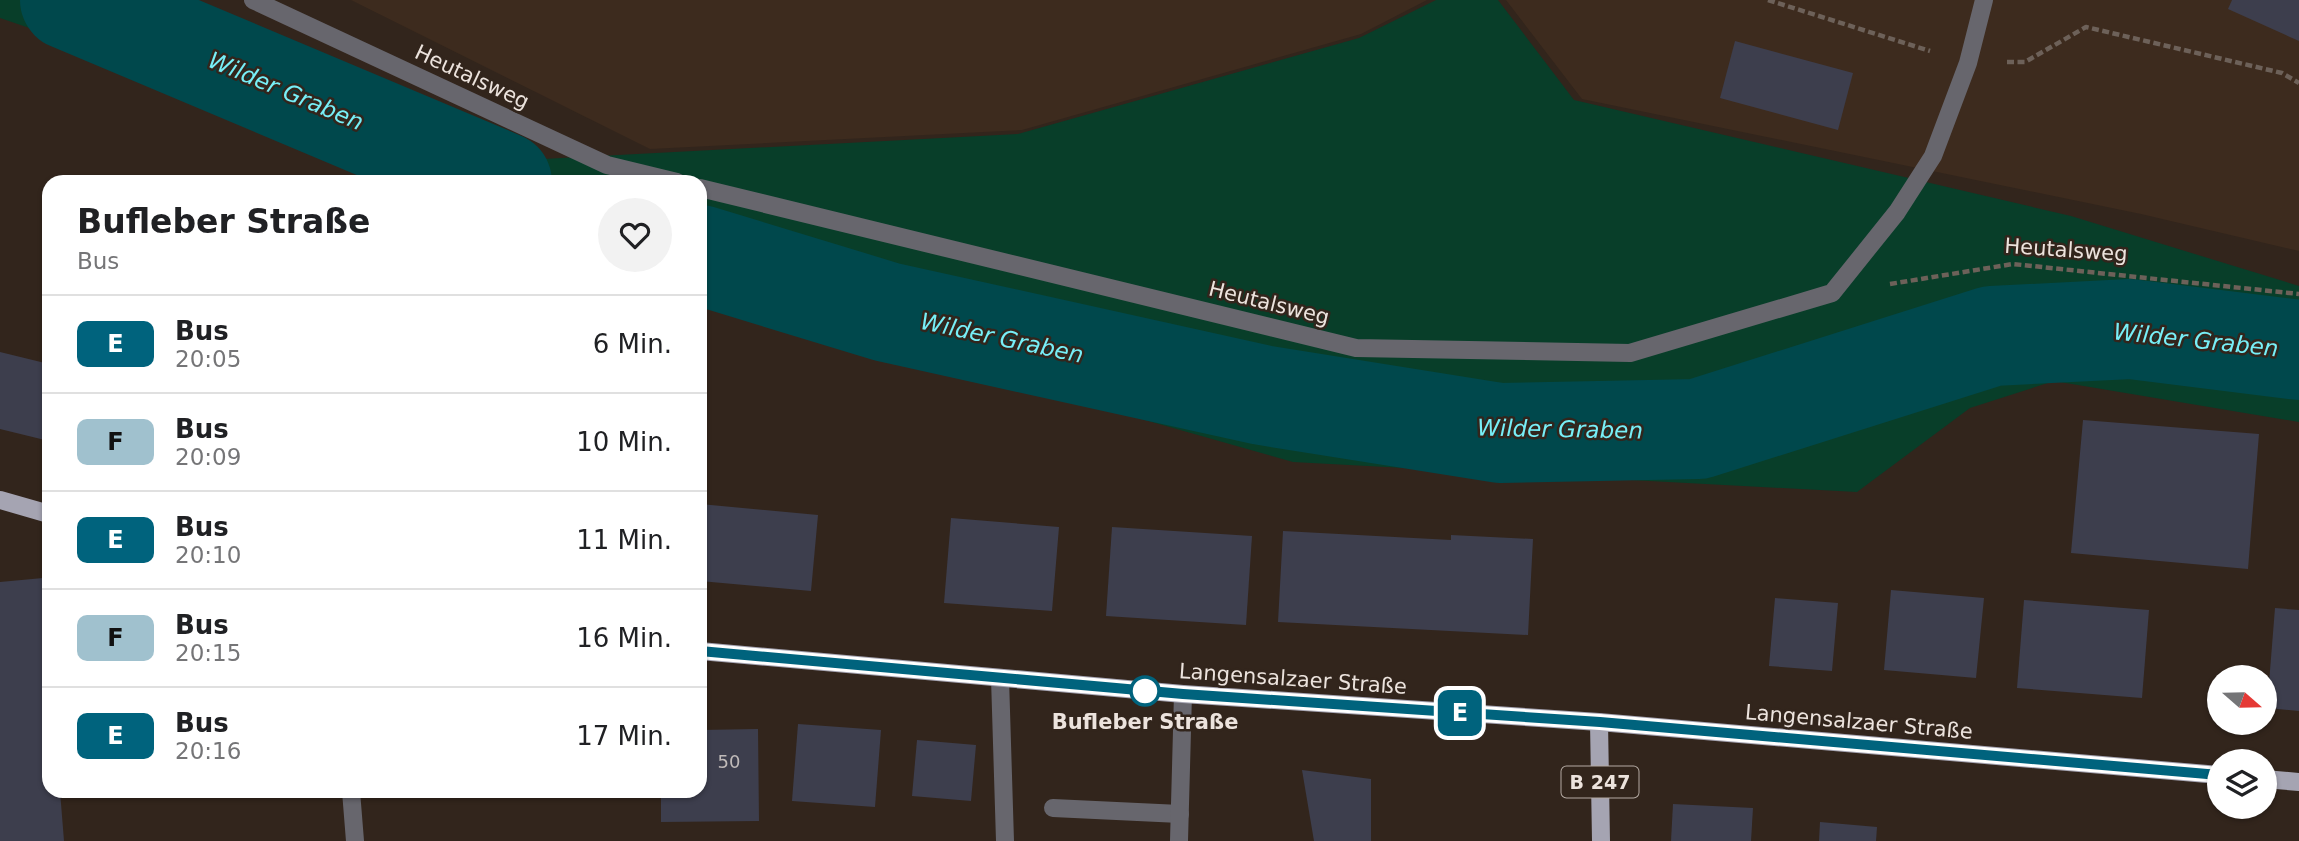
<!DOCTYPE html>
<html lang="de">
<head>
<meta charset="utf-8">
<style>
	:root { --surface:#fff; --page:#f2f2f2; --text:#202124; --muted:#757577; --line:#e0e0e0 }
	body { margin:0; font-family:"DejaVu Sans",sans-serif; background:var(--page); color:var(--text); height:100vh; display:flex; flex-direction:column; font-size:26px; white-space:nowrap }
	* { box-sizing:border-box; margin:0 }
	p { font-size:23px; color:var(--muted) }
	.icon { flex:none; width:38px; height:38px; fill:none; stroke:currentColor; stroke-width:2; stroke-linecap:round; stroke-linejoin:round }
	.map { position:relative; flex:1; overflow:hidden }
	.details { position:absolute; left:42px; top:175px; width:665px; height:623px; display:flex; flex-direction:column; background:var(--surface); border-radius:21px; box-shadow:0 2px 5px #0004 }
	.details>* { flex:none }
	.badge { padding:0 14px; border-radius:10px; font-size:24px; line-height:46px }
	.needle { width:46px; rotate:110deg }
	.tools { position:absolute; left:2207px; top:665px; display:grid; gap:14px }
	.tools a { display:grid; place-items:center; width:70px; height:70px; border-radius:50%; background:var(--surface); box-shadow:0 2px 5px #0004; font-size:35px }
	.map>.badge { position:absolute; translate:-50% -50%; box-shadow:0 0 0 4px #fff }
	.round { display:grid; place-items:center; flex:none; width:74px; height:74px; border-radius:37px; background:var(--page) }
	.summary { display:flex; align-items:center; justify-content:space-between; height:119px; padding:0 35px }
	h1 { font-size:33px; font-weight:700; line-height:52px }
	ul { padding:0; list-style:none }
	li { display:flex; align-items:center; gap:21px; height:98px; padding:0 35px; border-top:2px solid var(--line) }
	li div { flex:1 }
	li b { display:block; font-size:26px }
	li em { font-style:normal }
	li .badge { min-width:77px; font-weight:700; text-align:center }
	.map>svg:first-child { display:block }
	.built { fill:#3d2b1e }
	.green { fill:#083e29 }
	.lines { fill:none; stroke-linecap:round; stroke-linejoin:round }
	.river { stroke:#00484c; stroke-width:100 }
	.building { fill:#3d3e4d }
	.path { stroke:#6d6159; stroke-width:4.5; stroke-dasharray:7 3.5; stroke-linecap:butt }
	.minor { stroke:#67666d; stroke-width:18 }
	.major { stroke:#a5a4b2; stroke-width:18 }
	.line-casing { stroke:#fff; stroke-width:16 }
	.line { stroke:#00637d; stroke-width:10 }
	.stop-dot { fill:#fff; stroke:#00637d; stroke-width:3.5 }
	.labels { text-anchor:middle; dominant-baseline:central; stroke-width:5; stroke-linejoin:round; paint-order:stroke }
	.number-label { font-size:18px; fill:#c0bab9 }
	.shield { fill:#32251c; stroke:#b4aaa3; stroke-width:2 }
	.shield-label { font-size:19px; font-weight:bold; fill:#ece3dd }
	.street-label { font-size:21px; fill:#ece3dd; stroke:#32251c }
	.stop-label { font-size:21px; font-weight:bold; fill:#ece3dd; stroke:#32251c }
	.water-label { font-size:23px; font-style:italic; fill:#77eff7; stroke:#32251c }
</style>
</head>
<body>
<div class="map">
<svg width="2299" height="841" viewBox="0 0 2299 841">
	<rect width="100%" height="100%" fill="#32251c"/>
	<g class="built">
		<path d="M351,0H1427L1361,34L1022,130L650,149Z"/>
		<path d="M1506,0H2299V251L2141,214L1582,99Z"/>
	</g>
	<path class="green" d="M0,0H184L524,160L1018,134L1359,38L1436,0H1498L1574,100L2071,216L2299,286V422L2054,381L1970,408L1857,492L1293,462L1060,396L700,278V182H439L50,35L0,18Z"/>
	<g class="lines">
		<g class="river">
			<path d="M70,0L502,182"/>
			<path d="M700,255L887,312L1262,395L1500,433L1698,429L1992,336L2130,329L2299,350"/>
		</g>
	</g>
	<g class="building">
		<path d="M2232,0H2299V41L2228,9Z"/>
		<path d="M1735,41L1853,73L1838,130L1720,98Z"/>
		<path d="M0,352L49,364V441L0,429Z"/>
		<path d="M2083,420L2259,434L2248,569L2071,553Z"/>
		<path d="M700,504L818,515L811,591L700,581Z"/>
		<path d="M951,518L1059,527L1052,611L944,603Z"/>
		<path d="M1112,527L1252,536L1246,625L1106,616Z"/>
		<path d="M1283,531L1451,540V535L1533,539L1528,635L1278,622Z"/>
		<path d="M43,578L49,651V791H60L64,841H0V582Z"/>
		<path d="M1891,590L1984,598L1976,678L1884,670Z"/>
		<path d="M1775,598L1838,603L1832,671L1769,666Z"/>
		<path d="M2024,600L2149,610L2142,698L2017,688Z"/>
		<path d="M2275,608L2299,610V711L2267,708Z"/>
		<path d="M798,724L881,730L875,807L792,801Z"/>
		<path d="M758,729L759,821L661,822V791H700V730Z"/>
		<path d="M917,740L976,745L971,801L912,796Z"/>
		<path d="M1302,770L1371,779V841H1314Z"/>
		<path d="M1673,804L1753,808L1751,841H1671Z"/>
		<path d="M1820,822L1877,827L1876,841H1819Z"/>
	</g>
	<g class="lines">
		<g class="path">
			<path d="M1768,0L1930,51"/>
			<path d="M2007,62H2025L2086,27L2282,73L2299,83"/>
			<path d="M1890,284L2013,264L2299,294"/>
		</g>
		<g class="minor">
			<path d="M253,0L607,165L677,182"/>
			<path d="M700,188L1356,348L1630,353L1832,293L1897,212L1933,156L1968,63L1984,0"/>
			<path d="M1000,678L1005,841"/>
			<path d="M351,791L355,841"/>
			<path d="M1053,808L1180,814"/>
			<path d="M1179,841L1183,694"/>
		</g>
		<g class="major">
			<path d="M0,500L49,514"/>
			<path d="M700,651L1183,694L1599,722L2219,775"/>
			<path d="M1599,722L1601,841"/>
			<path d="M2264,779L2299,782"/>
		</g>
	</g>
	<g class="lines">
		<defs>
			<path id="line" d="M700,651L1183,694L1600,722L2219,775"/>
		</defs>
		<use href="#line" class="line-casing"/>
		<use href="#line" class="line"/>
	</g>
	<circle class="stop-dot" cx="1145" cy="691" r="14"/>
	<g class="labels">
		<g class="number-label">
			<text x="729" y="761">50</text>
		</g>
		<rect class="shield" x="1561.5" y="766.5" width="77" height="31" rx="5"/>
		<g class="shield-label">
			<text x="1600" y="782">B 247</text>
		</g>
		<g class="street-label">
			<text transform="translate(472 77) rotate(25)">Heutalsweg</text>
			<text transform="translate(2066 250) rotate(4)">Heutalsweg</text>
			<text transform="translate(1269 303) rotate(14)">Heutalsweg</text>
			<text transform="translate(1293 679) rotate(4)">Langensalzaer Straße</text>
			<text transform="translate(1859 722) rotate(5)">Langensalzaer Straße</text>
		</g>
		<g class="stop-label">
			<text x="1145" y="722">Bufleber Straße</text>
		</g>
		<g class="water-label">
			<text transform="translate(286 91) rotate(23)">Wilder Graben</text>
			<text transform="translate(1002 338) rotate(12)">Wilder Graben</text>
			<text transform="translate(2196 340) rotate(6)">Wilder Graben</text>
			<text transform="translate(1560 429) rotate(1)">Wilder Graben</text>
		</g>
	</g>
</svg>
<div class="tools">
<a><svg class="needle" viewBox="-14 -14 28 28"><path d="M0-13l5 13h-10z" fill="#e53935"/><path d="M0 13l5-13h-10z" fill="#757577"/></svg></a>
<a><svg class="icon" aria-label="layers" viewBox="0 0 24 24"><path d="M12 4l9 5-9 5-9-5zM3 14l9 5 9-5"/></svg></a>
</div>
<b class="badge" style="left:1460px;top:713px;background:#00637d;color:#fff">E</b>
<section class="details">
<div class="summary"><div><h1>Bufleber Straße</h1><p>Bus</p></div><a class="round"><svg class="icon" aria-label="heart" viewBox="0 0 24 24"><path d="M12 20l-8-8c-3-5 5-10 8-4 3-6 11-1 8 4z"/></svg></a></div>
<ul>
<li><span class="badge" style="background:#00637d;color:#fff">E</span><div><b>Bus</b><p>20:05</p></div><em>6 Min.</em></li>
<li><span class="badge" style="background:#a0c1ce;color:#111">F</span><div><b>Bus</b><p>20:09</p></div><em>10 Min.</em></li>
<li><span class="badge" style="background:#00637d;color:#fff">E</span><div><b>Bus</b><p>20:10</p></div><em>11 Min.</em></li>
<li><span class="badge" style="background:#a0c1ce;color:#111">F</span><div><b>Bus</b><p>20:15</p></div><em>16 Min.</em></li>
<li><span class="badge" style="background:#00637d;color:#fff">E</span><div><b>Bus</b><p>20:16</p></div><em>17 Min.</em></li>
</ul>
</section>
</div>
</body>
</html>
